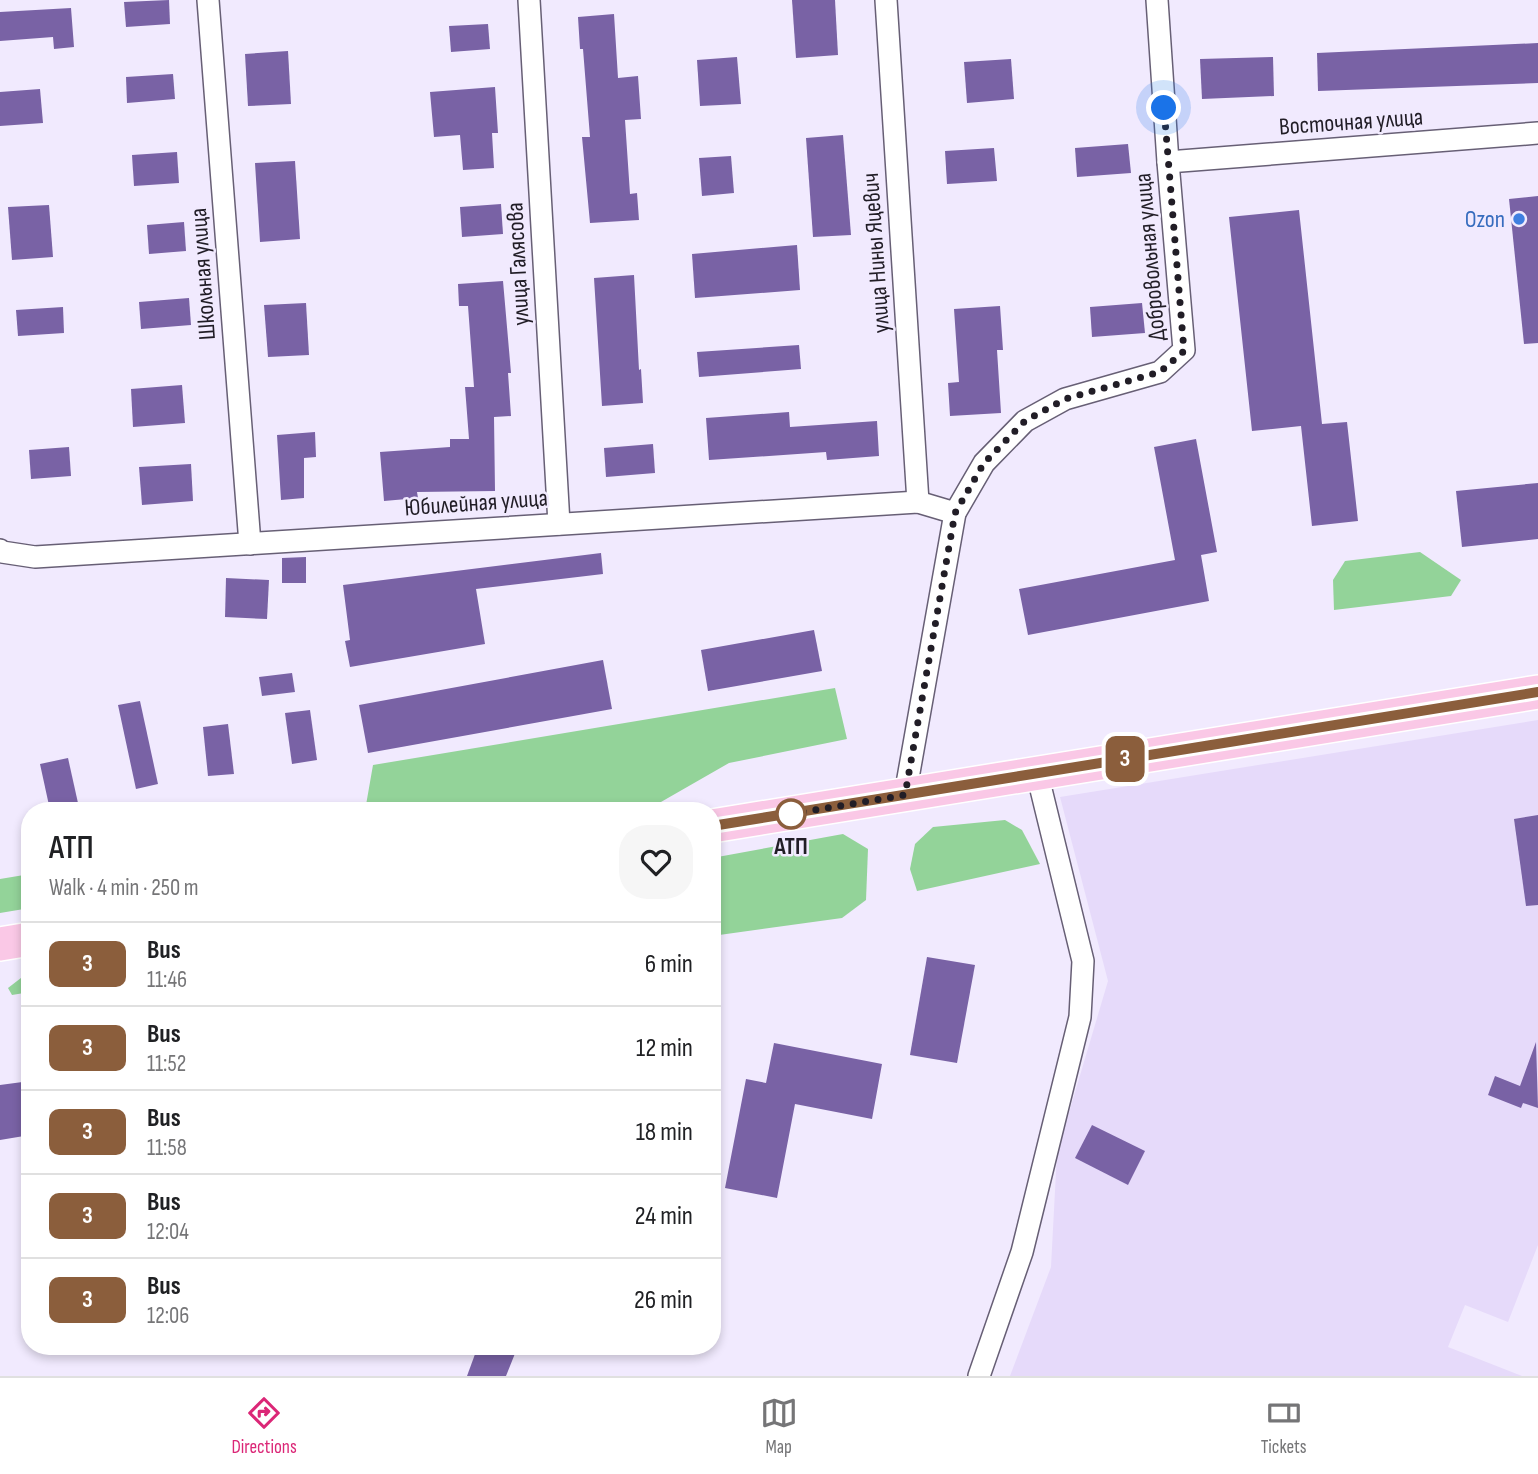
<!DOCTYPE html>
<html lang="en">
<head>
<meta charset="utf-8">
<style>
	:root { --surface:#fff; --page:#f6f6f6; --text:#202124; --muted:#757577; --line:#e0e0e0; --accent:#db2777 }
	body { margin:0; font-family:"Sofia Sans Condensed",sans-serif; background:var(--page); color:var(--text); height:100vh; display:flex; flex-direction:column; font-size:26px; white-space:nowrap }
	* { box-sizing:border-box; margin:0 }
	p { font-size:23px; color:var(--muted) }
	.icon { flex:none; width:38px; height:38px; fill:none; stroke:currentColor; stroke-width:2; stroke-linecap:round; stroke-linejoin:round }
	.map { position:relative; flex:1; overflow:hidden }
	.side { position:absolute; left:21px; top:802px; width:700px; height:553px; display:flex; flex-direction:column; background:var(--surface); border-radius:28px; box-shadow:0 4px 10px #0003 }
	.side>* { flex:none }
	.badge { padding:0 14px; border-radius:10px; font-size:24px; line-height:46px }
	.you { position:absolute; width:35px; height:35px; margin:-18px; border:5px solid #fff; border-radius:50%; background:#1a73e8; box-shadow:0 0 0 10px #1a73e833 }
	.map>.badge { position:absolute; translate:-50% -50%; box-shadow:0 0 0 4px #fff }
	.round { display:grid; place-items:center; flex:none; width:74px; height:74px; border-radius:28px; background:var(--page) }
	.overview { display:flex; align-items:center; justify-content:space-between; height:119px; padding:0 28px }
	h1 { font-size:33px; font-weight:600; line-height:52px }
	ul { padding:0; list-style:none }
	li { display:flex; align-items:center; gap:21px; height:84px; padding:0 28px; border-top:2px solid var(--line) }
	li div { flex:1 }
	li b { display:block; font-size:26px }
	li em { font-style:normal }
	li .badge { min-width:77px; font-weight:700; text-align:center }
	.tab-bar { display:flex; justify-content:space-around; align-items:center; height:98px; border-top:2px solid var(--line); background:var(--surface); font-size:19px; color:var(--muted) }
	.tab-bar a { display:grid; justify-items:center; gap:4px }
	.tab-bar .selected { color:var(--accent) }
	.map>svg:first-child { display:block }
	.built { fill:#e6dafa }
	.green { fill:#93d399 }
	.building { fill:#7962a5 }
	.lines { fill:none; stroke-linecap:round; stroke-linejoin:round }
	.street-casing { stroke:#675f75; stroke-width:24 }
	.primary-casing { stroke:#fff; stroke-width:36 }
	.street { stroke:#fff; stroke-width:21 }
	.primary { stroke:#fac8e6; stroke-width:33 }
	.line-casing { stroke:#fff; stroke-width:16 }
	.line { stroke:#8b5e3c; stroke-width:10 }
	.walk { stroke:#211d26; stroke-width:7; stroke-dasharray:0 12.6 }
	.shop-dot { fill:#3f7fe0; stroke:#f1eafe; stroke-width:2.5 }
	.stop-dot { fill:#fff; stroke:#8b5e3c; stroke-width:3.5 }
	.labels { text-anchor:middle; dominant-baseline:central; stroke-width:5; stroke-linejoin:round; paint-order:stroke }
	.street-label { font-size:24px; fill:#211d26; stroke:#f1eafe }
	.shop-label { font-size:24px; fill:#366cbe; stroke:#f1eafe; text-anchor:end }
	.stop-label { font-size:24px; font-weight:bold; fill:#211d26; stroke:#f1eafe }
</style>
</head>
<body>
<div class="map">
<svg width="1538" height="1376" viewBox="0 0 1538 1376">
	<rect width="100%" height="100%" fill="#f1eafe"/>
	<path class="built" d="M1538,720V1245L1508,1322L1465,1305L1448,1347L1522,1376H1010L1051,1267L1057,1153L1108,981L1060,797Z"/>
	<g class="green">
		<path d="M1420,552L1461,580L1451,596L1334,610L1333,580L1345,561Z"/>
		<path d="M835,688L847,739L729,763L647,810H369L366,805L373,765Z"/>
		<path d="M1005,820L1022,830L1040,864L917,891L910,869L915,844L933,827Z"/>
		<path d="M843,834L868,849L866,900L842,918L712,936V858Z"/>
		<path d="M30,874V908L0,913V879Z"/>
		<path d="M30,971V992L12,995L8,988Z"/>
	</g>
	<g class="building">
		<path d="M169,0L170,24L126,27L124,2Z"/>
		<path d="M792,0H835L838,55L796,58Z"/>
		<path d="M71,8L74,47L54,49L53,37L0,41V12Z"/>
		<path d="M614,14L618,78L638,76L641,119L625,120L630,194L637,193L639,220L590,223L582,137H590L583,49H580L578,17Z"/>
		<path d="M488,24L490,49L451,52L449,26Z"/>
		<path d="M1538,43V83L1318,91L1317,53Z"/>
		<path d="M288,51L291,104L248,106L245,54Z"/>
		<path d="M737,57L741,104L700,106L697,60Z"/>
		<path d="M1273,57L1274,96L1202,99L1200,59Z"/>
		<path d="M1011,59L1014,99L967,103L964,62Z"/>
		<path d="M173,74L175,99L127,103L126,77Z"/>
		<path d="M495,87L498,133H492L494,168L463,170L460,135L434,137L430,92Z"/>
		<path d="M40,89L43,123L0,126V92Z"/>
		<path d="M843,135L851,235L813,237L806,138Z"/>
		<path d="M1128,144L1131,173L1077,177L1075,148Z"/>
		<path d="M994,148L997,181L947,184L945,151Z"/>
		<path d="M177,152L179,183L134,186L132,155Z"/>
		<path d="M731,156L734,193L702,196L699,158Z"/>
		<path d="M295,161L300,239L260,242L255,163Z"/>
		<path d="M1538,196V343L1524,344L1509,199Z"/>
		<path d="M501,204L503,234L462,237L460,207Z"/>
		<path d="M49,205L53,257L12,260L8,207Z"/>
		<path d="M1299,210L1322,424L1347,422L1358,521L1312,526L1301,426L1252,431L1229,217Z"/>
		<path d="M184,222L186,251L149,254L147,225Z"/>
		<path d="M797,245L800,290L695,298L692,254Z"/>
		<path d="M634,275L639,370L641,369L643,403L602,406L594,278Z"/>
		<path d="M503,281L511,373H508L511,416L494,417L495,491L417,492L418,498L384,501L380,452L450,447V439H469L465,387H474L468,306H459L458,284Z"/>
		<path d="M189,298L191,325L141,329L139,302Z"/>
		<path d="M306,303L309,355L268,357L264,305Z"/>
		<path d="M1142,303L1145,333L1092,337L1090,307Z"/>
		<path d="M1000,306L1003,350H997L1001,413L950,416L948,383L959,382L954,309Z"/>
		<path d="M63,307L64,333L18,336L16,310Z"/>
		<path d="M799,345L801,369L699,377L697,352Z"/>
		<path d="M182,385L185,423L133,427L131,389Z"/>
		<path d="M789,412L790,427L877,421L879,456L827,460L826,452L709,460L706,418Z"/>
		<path d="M315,432L316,457L304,458V498L281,500L277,435Z"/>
		<path d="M1196,439L1217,552L1201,555L1209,601L1028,635L1019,589L1175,560L1154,447Z"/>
		<path d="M653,444L655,473L606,477L604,448Z"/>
		<path d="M69,447L71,476L31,479L29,450Z"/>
		<path d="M191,464L193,501L142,505L139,467Z"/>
		<path d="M1538,483V539L1462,547L1456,491Z"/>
		<path d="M601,553L603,574L476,589L485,644L350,667L345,641L350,640L343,585Z"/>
		<path d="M306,557V583H282V558Z"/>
		<path d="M226,578L269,580L267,619L225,617Z"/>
		<path d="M814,630L822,671L708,691L701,650Z"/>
		<path d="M603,660L612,709L368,753L359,705Z"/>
		<path d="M292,673L295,692L262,696L259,677Z"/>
		<path d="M140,701L158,784L136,789L118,705Z"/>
		<path d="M310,710L317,760L292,764L285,713Z"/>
		<path d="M228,724L234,774L208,776L203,727Z"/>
		<path d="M68,758L78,803L50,810L40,764Z"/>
		<path d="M1538,815V905L1526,906L1514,819Z"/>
		<path d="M927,957L975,965L957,1063L910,1055Z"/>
		<path d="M1536,1042L1538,1108L1523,1103L1521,1108L1488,1095L1495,1076L1520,1086Z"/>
		<path d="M774,1043L882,1064L872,1119L795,1104L777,1198L725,1188L746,1079L766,1083Z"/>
		<path d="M30,1081V1135L0,1140V1085Z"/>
		<path d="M1092,1125L1145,1151L1128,1185L1075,1158Z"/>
		<path d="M478,1346H518L506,1376H467Z"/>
	</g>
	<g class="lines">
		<defs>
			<g id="street">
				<path d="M208,0L250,544"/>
				<path d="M529,0L559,524"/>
				<path d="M886,0L918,502"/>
				<path d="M1168,162L1538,133"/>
				<path d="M0,550L2,552L35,557L918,502L955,513"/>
				<path d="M905,795L955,513L984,463L1025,421L1065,399L1160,372L1184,350L1168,162L1157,0"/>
				<path d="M979,1376L1022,1252L1080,1017L1083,961L1037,773"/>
			</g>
			<g id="primary">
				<path d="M712,826L1538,692"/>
				<path d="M0,944L30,939"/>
			</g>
		</defs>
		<use href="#street" class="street-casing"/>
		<use href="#primary" class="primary-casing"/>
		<use href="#street" class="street"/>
		<use href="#primary" class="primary"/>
	</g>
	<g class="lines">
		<defs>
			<path id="line" d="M712,826L1538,692"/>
		</defs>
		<use href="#line" class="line-casing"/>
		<use href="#line" class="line"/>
		<path class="walk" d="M791,814L905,795L955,513L984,463L1025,421L1065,399L1160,372L1184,351L1164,108"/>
	</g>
	<circle class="shop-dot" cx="1519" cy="219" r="7"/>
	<circle class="stop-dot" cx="791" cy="814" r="14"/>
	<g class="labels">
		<g class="street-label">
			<text transform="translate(1351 122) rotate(-4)">Восточная улица</text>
			<text transform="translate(876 253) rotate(-94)">улица Нины Яцевич</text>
			<text transform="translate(1150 257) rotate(-95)">Добровольная улица</text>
			<text transform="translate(518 264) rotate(-93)">улица Галясова</text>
			<text transform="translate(203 274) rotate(-94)">Школьная улица</text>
			<text transform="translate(476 503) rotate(-4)">Юбилейная улица</text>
		</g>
		<g class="shop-label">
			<text x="1505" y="219">Ozon</text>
		</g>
		<g class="stop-label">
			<text x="791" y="846">АТП</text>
		</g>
	</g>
</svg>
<div class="you" style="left:1164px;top:108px"></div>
<b class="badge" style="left:1125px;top:759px;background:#8b5e3c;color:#fff">3</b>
<section class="side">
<div class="overview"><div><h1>АТП</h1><p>Walk · 4 min · 250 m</p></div><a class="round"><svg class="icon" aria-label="heart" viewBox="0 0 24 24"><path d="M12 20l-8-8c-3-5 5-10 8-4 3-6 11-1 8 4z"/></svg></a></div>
<ul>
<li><span class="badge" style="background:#8b5e3c;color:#fff">3</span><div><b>Bus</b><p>11:46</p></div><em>6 min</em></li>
<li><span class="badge" style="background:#8b5e3c;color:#fff">3</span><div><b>Bus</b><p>11:52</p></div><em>12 min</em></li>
<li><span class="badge" style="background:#8b5e3c;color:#fff">3</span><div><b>Bus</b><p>11:58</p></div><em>18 min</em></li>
<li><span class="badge" style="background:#8b5e3c;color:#fff">3</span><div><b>Bus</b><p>12:04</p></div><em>24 min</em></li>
<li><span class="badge" style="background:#8b5e3c;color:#fff">3</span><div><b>Bus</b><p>12:06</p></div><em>26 min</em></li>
</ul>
</section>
</div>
<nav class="tab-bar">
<a class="selected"><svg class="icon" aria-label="directions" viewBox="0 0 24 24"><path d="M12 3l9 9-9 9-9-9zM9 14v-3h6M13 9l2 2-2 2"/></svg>Directions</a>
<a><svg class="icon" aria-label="map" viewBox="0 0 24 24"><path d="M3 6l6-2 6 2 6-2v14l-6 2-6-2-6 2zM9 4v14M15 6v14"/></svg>Map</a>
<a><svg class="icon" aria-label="tickets" viewBox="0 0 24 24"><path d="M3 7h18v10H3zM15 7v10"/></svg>Tickets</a>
</nav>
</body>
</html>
